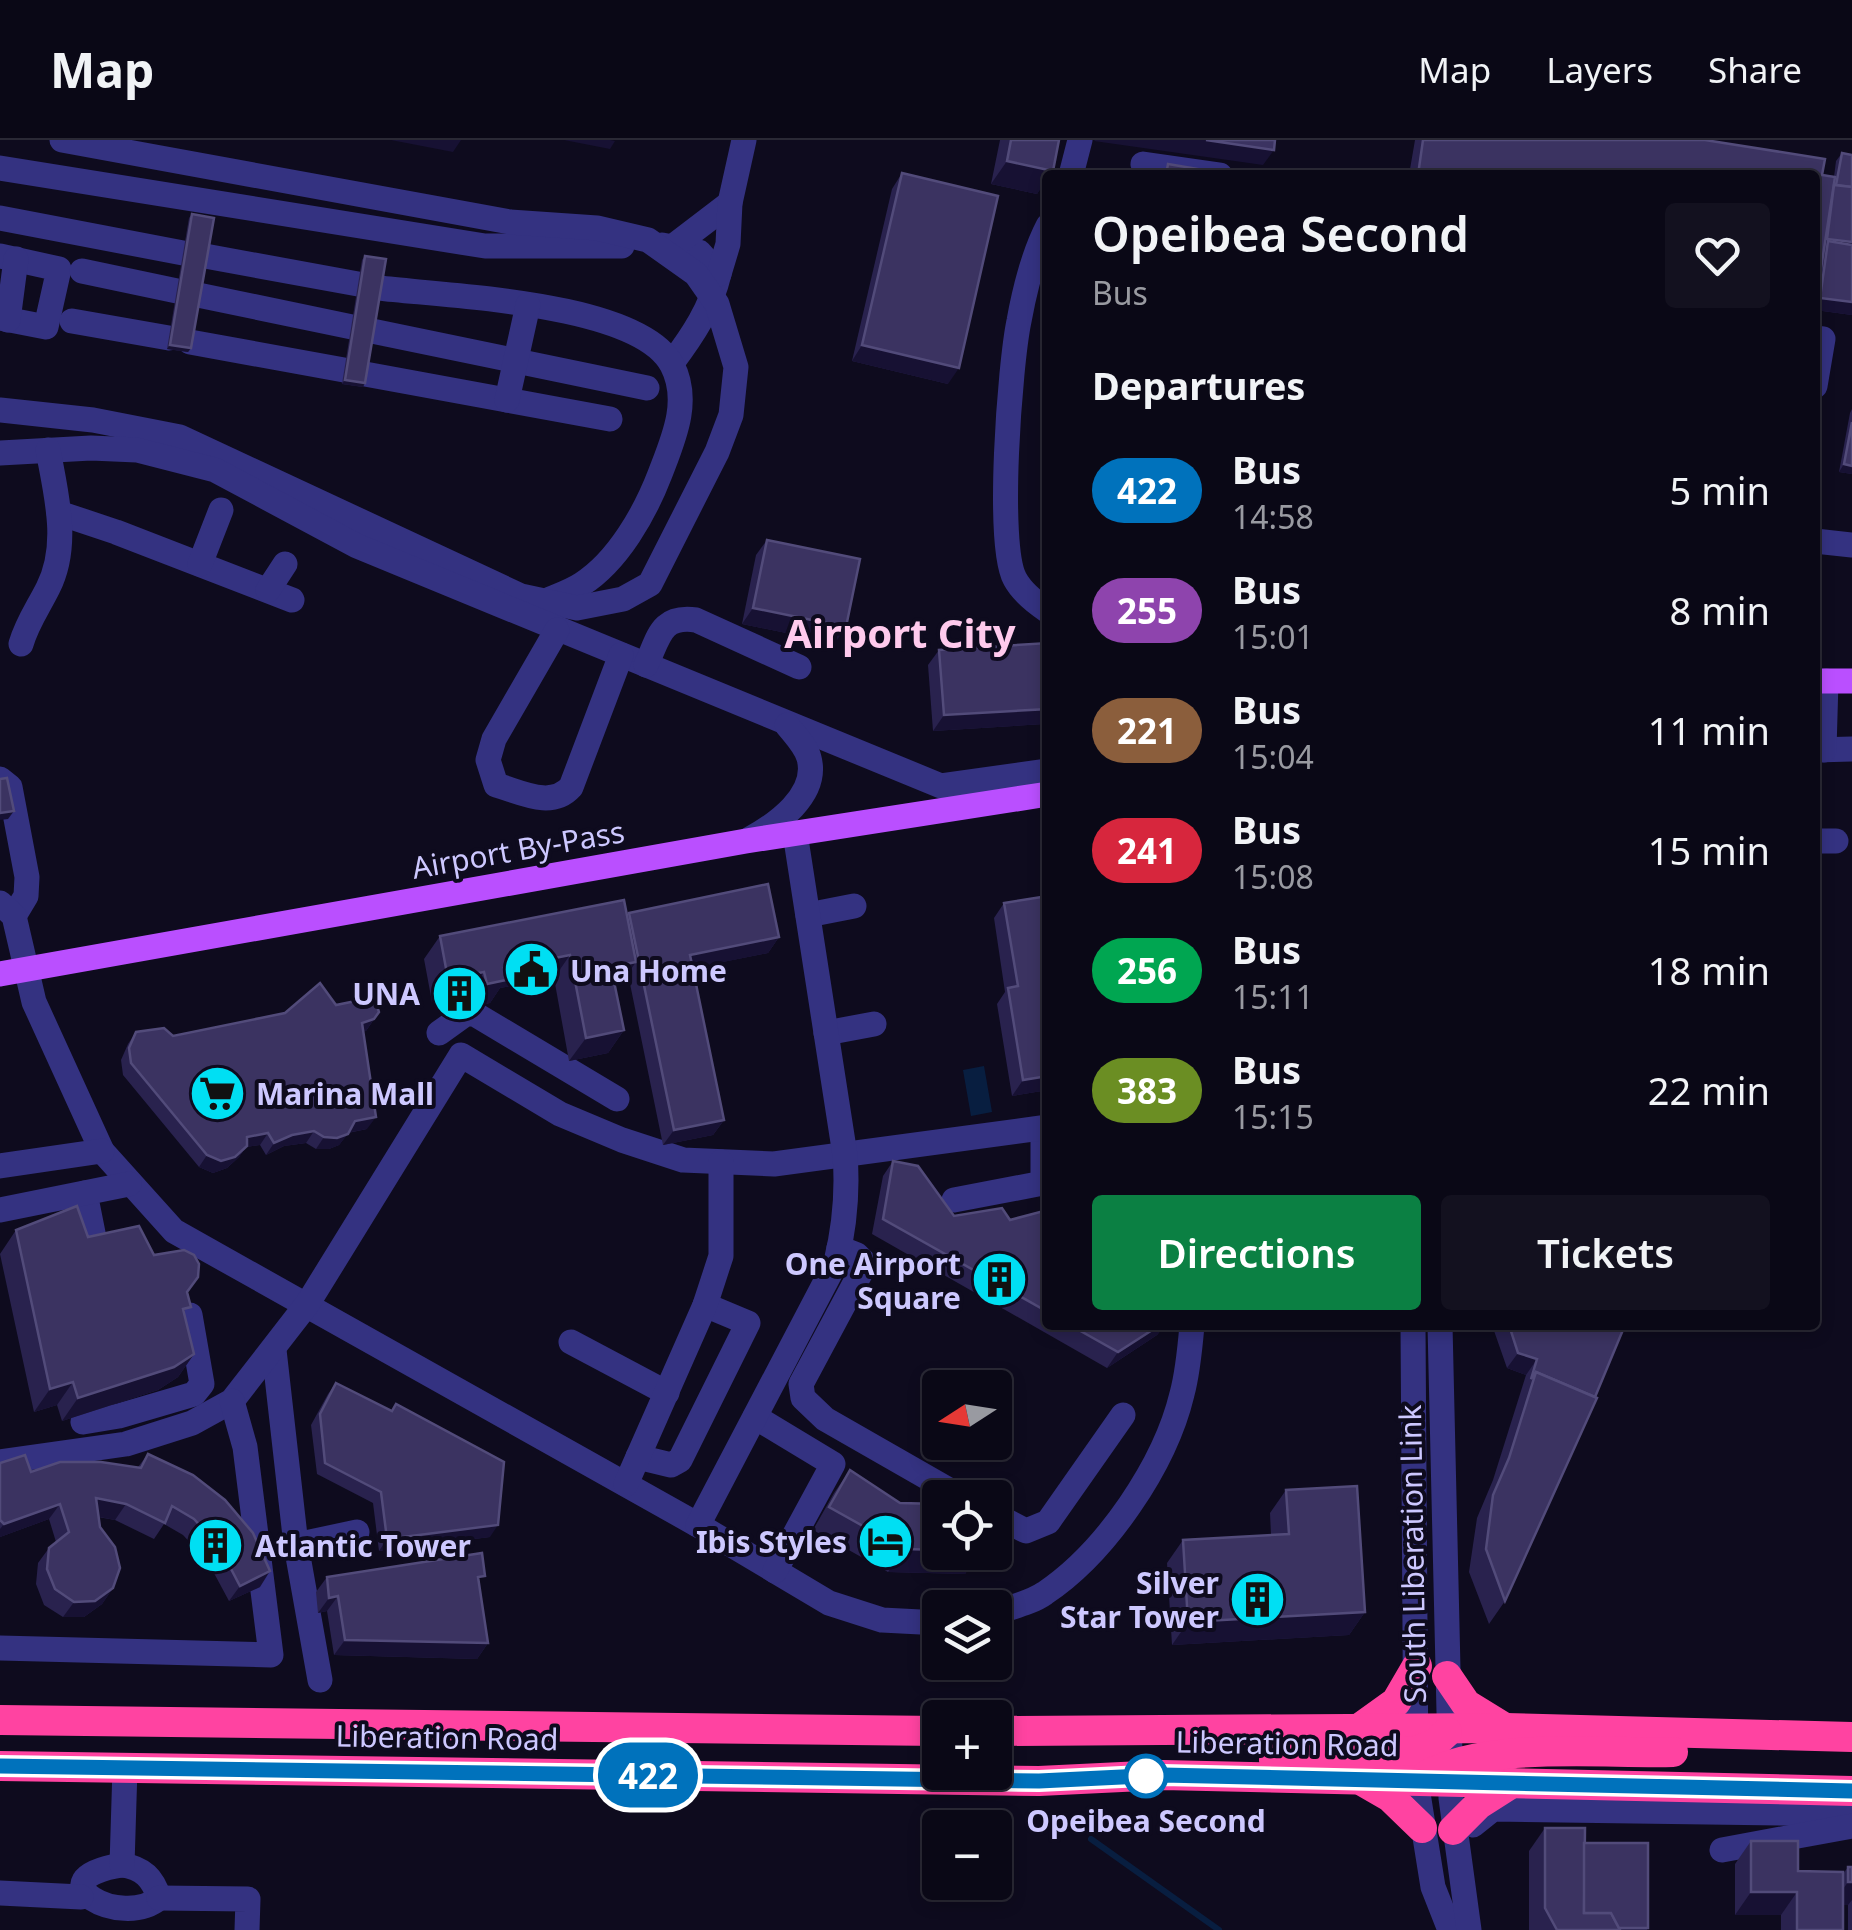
<!DOCTYPE html>
<html lang="en">
<head>
<meta charset="utf-8">
<style>
	:root { --surface:#0a0816; --page:#13111f; --text:#f1f3f6; --muted:#999aa1; --line:#2a2935; --accent:#0b8043 }
	body { margin:0; font-family:"Noto Sans",sans-serif; background:var(--page); color:var(--text); height:100vh; display:flex; flex-direction:column; font-size:38px; white-space:nowrap }
	* { box-sizing:border-box; margin:0 }
	p { font-size:32px; color:var(--muted) }
	.icon { flex:none; width:55px; height:55px; fill:none; stroke:currentColor; stroke-width:2; stroke-linecap:round; stroke-linejoin:round }
	.map { position:relative; flex:1; overflow:hidden }
	.details { position:absolute; left:1042px; top:30px; width:778px; height:1160px; display:flex; flex-direction:column; background:var(--surface); border-radius:10px; box-shadow:0 5px 15px #0003,0 0 0 2px var(--line) }
	.details>* { flex:none }
	.badge { padding:0 20px; border-radius:32px; font-size:35px; line-height:65px }
	.needle { width:65px; rotate:258deg }
	.buttons { position:absolute; left:922px; top:1230px; display:grid; gap:20px }
	.buttons a { display:grid; place-items:center; width:90px; height:90px; border-radius:10px; background:var(--surface); box-shadow:0 5px 15px #0003,0 0 0 2px var(--line); font-size:50px }
	.map>.badge { position:absolute; translate:-50% -50%; box-shadow:0 0 0 5px #fff }
	h2 { padding:0 50px; font-size:38px; line-height:90px }
	.round { display:grid; place-items:center; flex:none; width:105px; height:105px; border-radius:10px; background:var(--page) }
	.summary { display:flex; align-items:center; justify-content:space-between; height:170px; padding:0 50px }
	h1 { font-size:48px; font-weight:600; line-height:75px }
	.cta { display:flex; gap:20px; margin-top:auto; padding:20px 50px }
	.cta a { flex:1; height:115px; border-radius:10px; background:var(--accent); color:#fff; font-size:40px; font-weight:600; line-height:115px; text-align:center }
	.cta a+a { background:var(--page); color:var(--text) }
	ul { padding:0; list-style:none }
	li { display:flex; align-items:center; gap:30px; height:120px; padding:0 50px }
	li div { flex:1 }
	li b { display:block; font-size:38px }
	li em { font-style:normal }
	li .badge { min-width:110px; font-weight:700; text-align:center }
	header { display:flex; align-items:center; gap:60px; box-sizing:border-box; height:140px; padding:0 50px; background:var(--surface); border-bottom:2px solid var(--line) }
	header strong { font-size:48px }
	nav { display:flex; gap:55px; margin-inline-start:auto; font-size:35px }
	.map>svg:first-child { display:block }
	.water { fill:#081e40 }
	.lines { fill:none; stroke-linecap:round; stroke-linejoin:round }
	.stream { stroke:#081e40; stroke-width:6 }
	.minor { stroke:#343281; stroke-width:25 }
	.major { stroke:#ba4fff; stroke-width:25 }
	.highway { stroke:#ff43a1; stroke-width:30 }
	.wall { fill:#29224e }
	.shaded-wall { fill:#171133 }
	.building { fill:#3b3361; stroke:#524b7a; stroke-width:2.5 }
	.line-casing { stroke:#fff; stroke-width:22 }
	.line { stroke:#0072bc; stroke-width:15 }
	.stop-dot { fill:#fff; stroke:#0072bc; stroke-width:5 }
	.labels { text-anchor:middle; dominant-baseline:central; stroke-width:8; stroke-linejoin:round; paint-order:stroke }
	.street-label { font-size:30px; fill:#cdc8ff; stroke:#0e0b1e }
	.poi-label { font-size:30px; font-weight:bold; fill:#cdc8ff; stroke:#0e0b1e; text-anchor:end }
	.stop-label { font-size:30px; font-weight:bold; fill:#cdc8ff; stroke:#0e0b1e }
	.district-label { font-size:40px; font-weight:bold; fill:#ffcaed; stroke:#0e0b1e }
</style>
</head>
<body>
<header>
<strong>Map</strong>
<nav><a>Map</a><a>Layers</a><a>Share</a></nav>
</header>
<div class="map">
<svg width="1852" height="1790" viewBox="0 0 1852 1790">
	<rect width="100%" height="100%" fill="#0e0b1e"/>
	<path class="water" d="M984,926L992,972L971,976L963,930Z"/>
	<g class="lines">
		<path class="stream" d="M1091,1699L1219,1790"/>
		<g class="minor">
			<path d="M1143,24L1220,35"/>
			<path d="M0,28L485,106H622"/>
			<path d="M1071,35L1080,0"/>
			<path d="M0,78L183,113"/>
			<path d="M1048,86C1033,115 1025,148 1019,181C1010,224 996,405 1015,439C1022,452 1036,463 1048,471"/>
			<path d="M662,105L699,112L719,134C711,168 693,195 672,223"/>
			<path d="M675,105L730,63"/>
			<path d="M0,116L59,129L46,187L0,178"/>
			<path d="M205,116L358,144"/>
			<path d="M82,131L177,151"/>
			<path d="M719,134L728,104L730,63L744,0"/>
			<path d="M379,148C446,156 639,162 672,225C691,261 673,300 660,334C645,373 618,421 582,444C570,452 554,457 541,463"/>
			<path d="M198,155L352,187"/>
			<path d="M8,180L16,119"/>
			<path d="M72,181L169,198"/>
			<path d="M372,191L647,248"/>
			<path d="M1815,198L1823,199L1815,246"/>
			<path d="M190,202L344,230"/>
			<path d="M365,234L610,279"/>
			<path d="M507,260L528,165"/>
			<path d="M0,270L93,280L180,297L521,456L577,468L623,459L650,444L717,312L731,275L736,227L717,164L696,134L648,100L597,88L510,82L62,0"/>
			<path d="M0,313L91,308L137,310L215,330L357,406L941,646L1048,631"/>
			<path d="M59,373L116,392L292,460"/>
			<path d="M1815,401L1852,405"/>
			<path d="M200,424L221,370"/>
			<path d="M268,450L285,424"/>
			<path d="M557,490L494,599L488,620L496,645C521,652 551,669 571,647L621,515"/>
			<path d="M21,504C27,483 38,468 48,448C70,405 56,354 48,310"/>
			<path d="M646,525C659,498 660,475 696,480L799,527"/>
			<path d="M1815,610L1852,609"/>
			<path d="M1824,610L1826,541"/>
			<path d="M0,639L10,647L27,737L26,756L14,776"/>
			<path d="M748,700C776,685 819,655 809,618C806,606 794,594 787,585"/>
			<path d="M1815,701H1836"/>
			<path d="M0,763L14,776L34,862L102,1011L174,1091L698,1385L829,1463L882,1480L940,1483"/>
			<path d="M808,775L854,766"/>
			<path d="M439,893L464,875L473,873L617,959"/>
			<path d="M826,893L874,884"/>
			<path d="M0,1026L102,1011"/>
			<path d="M85,1053L96,1108"/>
			<path d="M954,1060L1043,1043V988"/>
			<path d="M0,1070L129,1044"/>
			<path d="M839,1108L857,1115L863,1121L862,1130L801,1244L803,1258L825,1279L963,1358"/>
			<path d="M1413,1185L1416,1641L1433,1747L1450,1790"/>
			<path d="M1440,1185L1451,1658L1469,1790"/>
			<path d="M571,1202L667,1253"/>
			<path d="M274,1210L296,1405L320,1540"/>
			<path d="M755,1277L833,1324L775,1431"/>
			<path d="M83,1282L119,1276L194,1254L202,1244L190,1175"/>
			<path d="M638,1317L671,1325L680,1320L748,1183L705,1165"/>
			<path d="M0,1322L126,1304L192,1283L232,1261L308,1163L461,915L560,974L622,1000L683,1020L774,1024L1048,987"/>
			<path d="M626,1344L705,1165L721,1116V1022"/>
			<path d="M995,1375L1026,1391L1048,1382L1123,1275"/>
			<path d="M698,1385L836,1122C845,1085 848,1053 845,1015L795,693"/>
			<path d="M296,1405L357,1392"/>
			<path d="M995,1473C1011,1467 1031,1463 1045,1453C1106,1412 1165,1325 1182,1254C1188,1232 1190,1208 1192,1185"/>
			<path d="M0,1508L271,1515L245,1307L232,1261"/>
			<path d="M1473,1685L1493,1669L1852,1674"/>
			<path d="M1722,1710L1852,1686"/>
			<path d="M122,1725C143,1728 153,1738 159,1758C122,1790 31,1739 122,1725Z"/>
			<path d="M122,1725L125,1628"/>
			<path d="M0,1753L81,1757"/>
			<path d="M159,1758L248,1759L247,1790"/>
		</g>
		<g class="major">
			<path d="M1815,541H1852"/>
			<path d="M0,834L746,701L1048,654"/>
		</g>
		<g class="highway">
			<path d="M1447,1536L1466,1564L1505,1588"/>
			<path d="M0,1580L940,1591"/>
			<path d="M1357,1590L1396,1562L1417,1526"/>
			<path d="M995,1591L1505,1588L1852,1597"/>
			<path d="M1274,1620L1415,1611L1434,1604L1447,1592"/>
			<path d="M0,1626L1039,1641L1163,1635L1852,1651"/>
			<path d="M1427,1635C1489,1601 1602,1614 1673,1612"/>
			<path d="M1364,1642L1390,1657L1422,1688"/>
			<path d="M1453,1690L1479,1664L1512,1643"/>
		</g>
	</g>
	<g class="wall">
		<path d="M1000,0H1059L1053,31L1050,35H1048L1037,54L991,44Z"/>
		<path d="M1415,0H1705L1834,37L1836,21L1842,13L1852,15V175L1815,170V35H1409Z"/>
		<path d="M902,33L948,244L852,221L892,49Z"/>
		<path d="M192,74L191,208L188,212L167,209L189,78Z"/>
		<path d="M365,116L363,247L342,244L362,120Z"/>
		<path d="M1852,269V334L1839,332L1850,273Z"/>
		<path d="M767,400L835,503L742,484L756,415Z"/>
		<path d="M1048,503V579L1044,584L933,591L928,525L939,510Z"/>
		<path d="M1004,763L1048,950L1012,956L997,864L1005,852L994,778Z"/>
		<path d="M629,773L779,797L768,813L692,828L724,980L713,995L663,1005L628,834L620,845L615,846L624,890L608,913L569,921L554,838L500,848L490,863L470,867L468,855L432,862L424,819L440,796L627,776Z"/>
		<path d="M336,865L379,872L366,891H363L367,989L348,993L339,1005L329,1009H316L306,1003L284,1006L266,1015L260,1005L246,1007L239,1017L227,1028L213,1033L199,1027L123,935L121,920L128,904L136,892L173,896Z"/>
		<path d="M893,1021L954,1076L1010,1080L1039,1073L1048,1051V1185H1165L1157,1195L1107,1228L872,1094L883,1036Z"/>
		<path d="M16,1090L88,1097L154,1115L187,1152L184,1176L194,1214L178,1237L158,1250L62,1281L57,1265L34,1272L0,1114Z"/>
		<path d="M1492,1185H1625L1505,1461L1489,1484L1469,1432L1477,1378L1493,1340L1526,1235L1507,1228Z"/>
		<path d="M336,1243L490,1397L379,1411L373,1363L317,1334L311,1285L328,1254Z"/>
		<path d="M148,1314L260,1447L229,1461L208,1422L183,1395L164,1384L154,1399L115,1380L98,1377L113,1448L102,1464L84,1477H63L44,1465L36,1444L38,1423L49,1408L56,1402L49,1379L0,1397V1323L31,1332L138,1327Z"/>
		<path d="M850,1330L940,1412H980L965,1434L888,1432L813,1390L834,1353Z"/>
		<path d="M1286,1350L1365,1472L1349,1495L1172,1505L1167,1423L1183,1400L1271,1395L1270,1373Z"/>
		<path d="M327,1437L479,1444L488,1503L477,1519L334,1515L327,1471L318,1473L316,1452Z"/>
		<path d="M1545,1688L1584,1703L1648,1788L1647,1790H1529V1711Z"/>
		<path d="M1751,1701L1798,1731L1843,1734L1848,1727H1852V1790H1848V1765H1843V1790H1781V1775H1735V1724Z"/>
	</g>
	<g class="shaded-wall">
		<path d="M391,0H461L453,12Z"/>
		<path d="M564,0H610L615,1L610,9Z"/>
		<path d="M1095,0H1206L1274,10L1263,25L1094,1Z"/>
		<path d="M1007,21L1053,31L1050,35H1048V39L1037,54L991,44Z"/>
		<path d="M1827,99L1852,102V114L1828,101L1821,111L1819,110Z"/>
		<path d="M1820,158L1852,162V175L1815,170V164Z"/>
		<path d="M170,205L191,208L188,212L167,209Z"/>
		<path d="M862,205L959,228L948,244L852,221Z"/>
		<path d="M345,240L365,243L363,247L342,244Z"/>
		<path d="M1844,324L1852,326V334L1839,332Z"/>
		<path d="M753,468L846,487L835,503L742,484Z"/>
		<path d="M1048,569V579L1044,584L933,591L944,575Z"/>
		<path d="M14,671L8,679L0,680V673Z"/>
		<path d="M779,797L768,813L679,831L690,815Z"/>
		<path d="M570,815L554,838L500,848L490,863L470,867L487,844L504,828Z"/>
		<path d="M636,822L620,845L595,850L611,827Z"/>
		<path d="M484,832L468,855L432,862L448,839Z"/>
		<path d="M374,879L366,891L354,895L362,883Z"/>
		<path d="M624,890L608,913L569,921L586,898Z"/>
		<path d="M1048,936V950L1012,956L1023,940Z"/>
		<path d="M376,977L367,989L346,993L355,981Z"/>
		<path d="M724,980L713,995L663,1005L674,990Z"/>
		<path d="M314,991L306,1003L284,1006L266,1015L274,1003L292,995Z"/>
		<path d="M268,993L260,1005L246,1007L239,1017L227,1028L213,1033L199,1027L207,1015L247,997Z"/>
		<path d="M348,994L339,1005L329,1009H316L324,997Z"/>
		<path d="M1160,1185H1165L1157,1195L1107,1228L1118,1212Z"/>
		<path d="M1518,1213L1537,1219L1526,1235L1507,1228Z"/>
		<path d="M194,1214L178,1237L158,1250L62,1281L78,1258Z"/>
		<path d="M73,1242L57,1265L34,1272L50,1249Z"/>
		<path d="M96,1358L126,1364L115,1380L85,1374Z"/>
		<path d="M60,1364L49,1379L0,1397V1389L4,1384Z"/>
		<path d="M498,1385L490,1397L379,1411L387,1399Z"/>
		<path d="M904,1409L940,1410V1412H980L965,1434L888,1432Z"/>
		<path d="M270,1431L260,1447L229,1461L240,1446Z"/>
		<path d="M113,1448L102,1464L84,1477H63L74,1462Z"/>
		<path d="M338,1456L327,1471L318,1473L329,1458Z"/>
		<path d="M1365,1472L1349,1495L1172,1505L1188,1482Z"/>
		<path d="M345,1500L488,1503L477,1519L334,1515Z"/>
		<path d="M1848,1742H1852V1760L1848,1765H1832Z"/>
		<path d="M1751,1752H1797L1781,1775H1735Z"/>
	</g>
	<g class="building">
		<path d="M1011,0H1059L1053,31L1007,21Z"/>
		<path d="M1206,0H1275L1274,10Z"/>
		<path d="M1423,0H1705L1825,19L1822,35L1835,37L1815,168V35H1418Z"/>
		<path d="M1842,13L1852,15V47L1836,45Z"/>
		<path d="M1168,24L1233,35H1166Z"/>
		<path d="M902,33L998,56L959,228L862,205Z"/>
		<path d="M1834,45L1852,47V102L1827,99Z"/>
		<path d="M192,74L214,78L191,208L170,205Z"/>
		<path d="M1828,101L1852,105V162L1820,158Z"/>
		<path d="M365,116L386,119L365,243L345,240Z"/>
		<path d="M1852,282V326L1844,324Z"/>
		<path d="M767,400L860,419L846,487L753,468Z"/>
		<path d="M1048,503V569L944,575L939,510Z"/>
		<path d="M7,638L14,671L0,673V639Z"/>
		<path d="M768,744L779,797L690,815L724,980L674,990L629,773Z"/>
		<path d="M1048,756V936L1023,940L1008,848L1018,846L1004,763Z"/>
		<path d="M624,760L636,822L611,827L624,890L586,898L570,815L504,828L506,840L487,844L484,832L448,839L440,796Z"/>
		<path d="M320,843L336,865L370,858L376,863L379,872L374,879L362,883L376,977L355,981L348,994L337,998L324,997L314,991L292,995L274,1003L268,993L247,997V1006L235,1017L221,1021L207,1015L131,923L129,908L136,892L164,888L173,896L285,873Z"/>
		<path d="M893,1021L918,1026L954,1076L1002,1068L1010,1080L1044,1071L1048,1063V1172L883,1079Z"/>
		<path d="M77,1066L88,1097L139,1086L154,1115L184,1110L194,1115L199,1124L198,1137L187,1152L191,1167L183,1169L194,1214L174,1227L78,1258L73,1242L50,1249L16,1090Z"/>
		<path d="M1070,1185H1160L1118,1212Z"/>
		<path d="M1509,1185H1625L1595,1257L1536,1232L1531,1239L1537,1219L1518,1213Z"/>
		<path d="M1536,1232L1597,1258L1505,1461L1486,1409L1493,1355L1509,1318Z"/>
		<path d="M336,1243L392,1271L396,1264L504,1322L498,1385L387,1399L381,1352L325,1323L320,1274Z"/>
		<path d="M148,1314L193,1335L225,1360L253,1393L270,1431L240,1446L219,1406L194,1379L172,1366L165,1383L126,1364L96,1358L100,1387L115,1407L120,1428L113,1448L95,1461L74,1462L55,1449L47,1429L49,1408L69,1392L60,1364L4,1384L0,1380V1323L25,1315L31,1332L60,1322H101L141,1328Z"/>
		<path d="M850,1330L900,1363L940,1364V1410L904,1409L829,1367Z"/>
		<path d="M1357,1346L1365,1472L1188,1482L1183,1400L1289,1394L1286,1350Z"/>
		<path d="M482,1413L485,1436L478,1437L488,1503L345,1500L338,1456L329,1458L327,1437Z"/>
		<path d="M1545,1688H1585L1584,1773H1611L1620,1790H1557L1545,1768Z"/>
		<path d="M1751,1701H1798V1731L1843,1732V1790H1797V1752H1751Z"/>
		<path d="M1584,1703H1648V1788H1619L1611,1773H1584Z"/>
		<rect x="1848" y="1727" width="4" height="15"/>
	</g>
	<g class="lines">
		<defs>
			<path id="line" d="M0,1626L1039,1641L1163,1635L1852,1651"/>
		</defs>
		<use href="#line" class="line-casing"/>
		<use href="#line" class="line"/>
	</g>
	<defs>
		<symbol id="civic-disc" viewBox="-11 -11 22 22"><circle r="9.5" fill="#00dff3" stroke="#0e0b1e"/><path d="M-.6-6.5H3V-4.5H.6V-3L4-1V1h2V6H-6V1h2V-1L-.6-3ZM-1.2 2.5V6h2.4V2.5Z" fill="#111"/></symbol>
		<symbol id="building-disc" viewBox="-11 -11 22 22"><circle r="9.5" fill="#00dff3" stroke="#0e0b1e"/><path d="M-4-6H4V6H1V3H-1V6H-4ZM-2.5-4.3h1.7v1.8h-1.7ZM.8-4.3h1.7v1.8H.8ZM-2.5-1h1.7V.8h-1.7ZM.8-1h1.7V.8H.8Z" fill="#111"/></symbol>
		<symbol id="supermarket-disc" viewBox="-11 -11 22 22"><circle r="9.5" fill="#00dff3" stroke="#0e0b1e"/><path d="M-6-5.5h2.5l.6 2H6L4.5 2H-2.5L-4.4-4H-6ZM-1.5 3.2a1.3 1.3 0 1 0 .1 0ZM3 3.2a1.3 1.3 0 1 0 .1 0Z" fill="#111"/></symbol>
		<symbol id="hotel-disc" viewBox="-11 -11 22 22"><circle r="9.5" fill="#00dff3" stroke="#0e0b1e"/><path d="M-6-4.5h1.5V1H6V5H4.5V3h-9V5H-6ZM-4 0a1.8 1.8 0 1 1 3.6 0ZM.5 0V-2.5h3Q6-2.5 6 0Z" fill="#111"/></symbol>
	</defs>
	<g fill-rule="evenodd">
		<use href="#civic-disc" x="500" y="798" width="63" height="63"/>
		<use href="#building-disc" x="428" y="822" width="63" height="63"/>
		<use href="#supermarket-disc" x="186" y="922" width="63" height="63"/>
		<use href="#building-disc" x="968" y="1108" width="63" height="63"/>
		<use href="#hotel-disc" x="854" y="1370" width="63" height="63"/>
		<use href="#building-disc" x="184" y="1374" width="63" height="63"/>
		<use href="#building-disc" x="1226" y="1428" width="63" height="63"/>
	</g>
	<circle class="stop-dot" cx="1146" cy="1636" r="20"/>
	<g class="labels">
		<g class="street-label">
			<text transform="translate(518 709) rotate(-10)">Airport By-Pass</text>
			<text transform="translate(1412 1414) rotate(-91)">South Liberation Link</text>
			<text transform="translate(447 1597) rotate(1)">Liberation Road</text>
			<text transform="translate(1287 1603) rotate(1)">Liberation Road</text>
		</g>
		<g class="poi-label">
			<text x="570" y="830" text-anchor="start">Una Home</text>
			<text x="420" y="853">UNA</text>
			<text x="256" y="953" text-anchor="start">Marina Mall</text>
			<text x="961" y="1123">One Airport<tspan x="961" dy="34">Square</tspan></text>
			<text x="847" y="1401">Ibis Styles</text>
			<text x="255" y="1405" text-anchor="start">Atlantic Tower</text>
			<text x="1219" y="1442">Silver<tspan x="1219" dy="34">Star Tower</tspan></text>
		</g>
		<g class="stop-label">
			<text x="1146" y="1680">Opeibea Second</text>
		</g>
		<g class="district-label">
			<text x="900" y="492">Airport City</text>
		</g>
	</g>
</svg>
<div class="buttons">
<a><svg class="needle" viewBox="-14 -14 28 28"><path d="M0-13l5 13h-10z" fill="#e53935"/><path d="M0 13l5-13h-10z" fill="#999aa1"/></svg></a>
<a><svg class="icon" aria-label="locate" viewBox="0 0 24 24"><circle cx="12" cy="12" r="6"/><path d="M12 2v4M12 18v4M2 12h4M18 12h4"/></svg></a>
<a><svg class="icon" aria-label="layers" viewBox="0 0 24 24"><path d="M12 4l9 5-9 5-9-5zM3 14l9 5 9-5"/></svg></a>
<a>+</a>
<a>−</a>
</div>
<b class="badge" style="left:648px;top:1635px;background:#0072bc;color:#fff">422</b>
<section class="details">
<div class="summary"><div><h1>Opeibea Second</h1><p>Bus</p></div><a class="round"><svg class="icon" aria-label="heart" viewBox="0 0 24 24"><path d="M12 20l-8-8c-3-5 5-10 8-4 3-6 11-1 8 4z"/></svg></a></div>
<h2>Departures</h2>
<ul>
<li><span class="badge" style="background:#0072bc;color:#fff">422</span><div><b>Bus</b><p>14:58</p></div><em>5 min</em></li>
<li><span class="badge" style="background:#8e44ad;color:#fff">255</span><div><b>Bus</b><p>15:01</p></div><em>8 min</em></li>
<li><span class="badge" style="background:#8b5e3c;color:#fff">221</span><div><b>Bus</b><p>15:04</p></div><em>11 min</em></li>
<li><span class="badge" style="background:#d7263d;color:#fff">241</span><div><b>Bus</b><p>15:08</p></div><em>15 min</em></li>
<li><span class="badge" style="background:#00a651;color:#fff">256</span><div><b>Bus</b><p>15:11</p></div><em>18 min</em></li>
<li><span class="badge" style="background:#6b8e23;color:#fff">383</span><div><b>Bus</b><p>15:15</p></div><em>22 min</em></li>
</ul>
<div class="cta"><a>Directions</a><a>Tickets</a></div>
</section>
</div>
</body>
</html>
